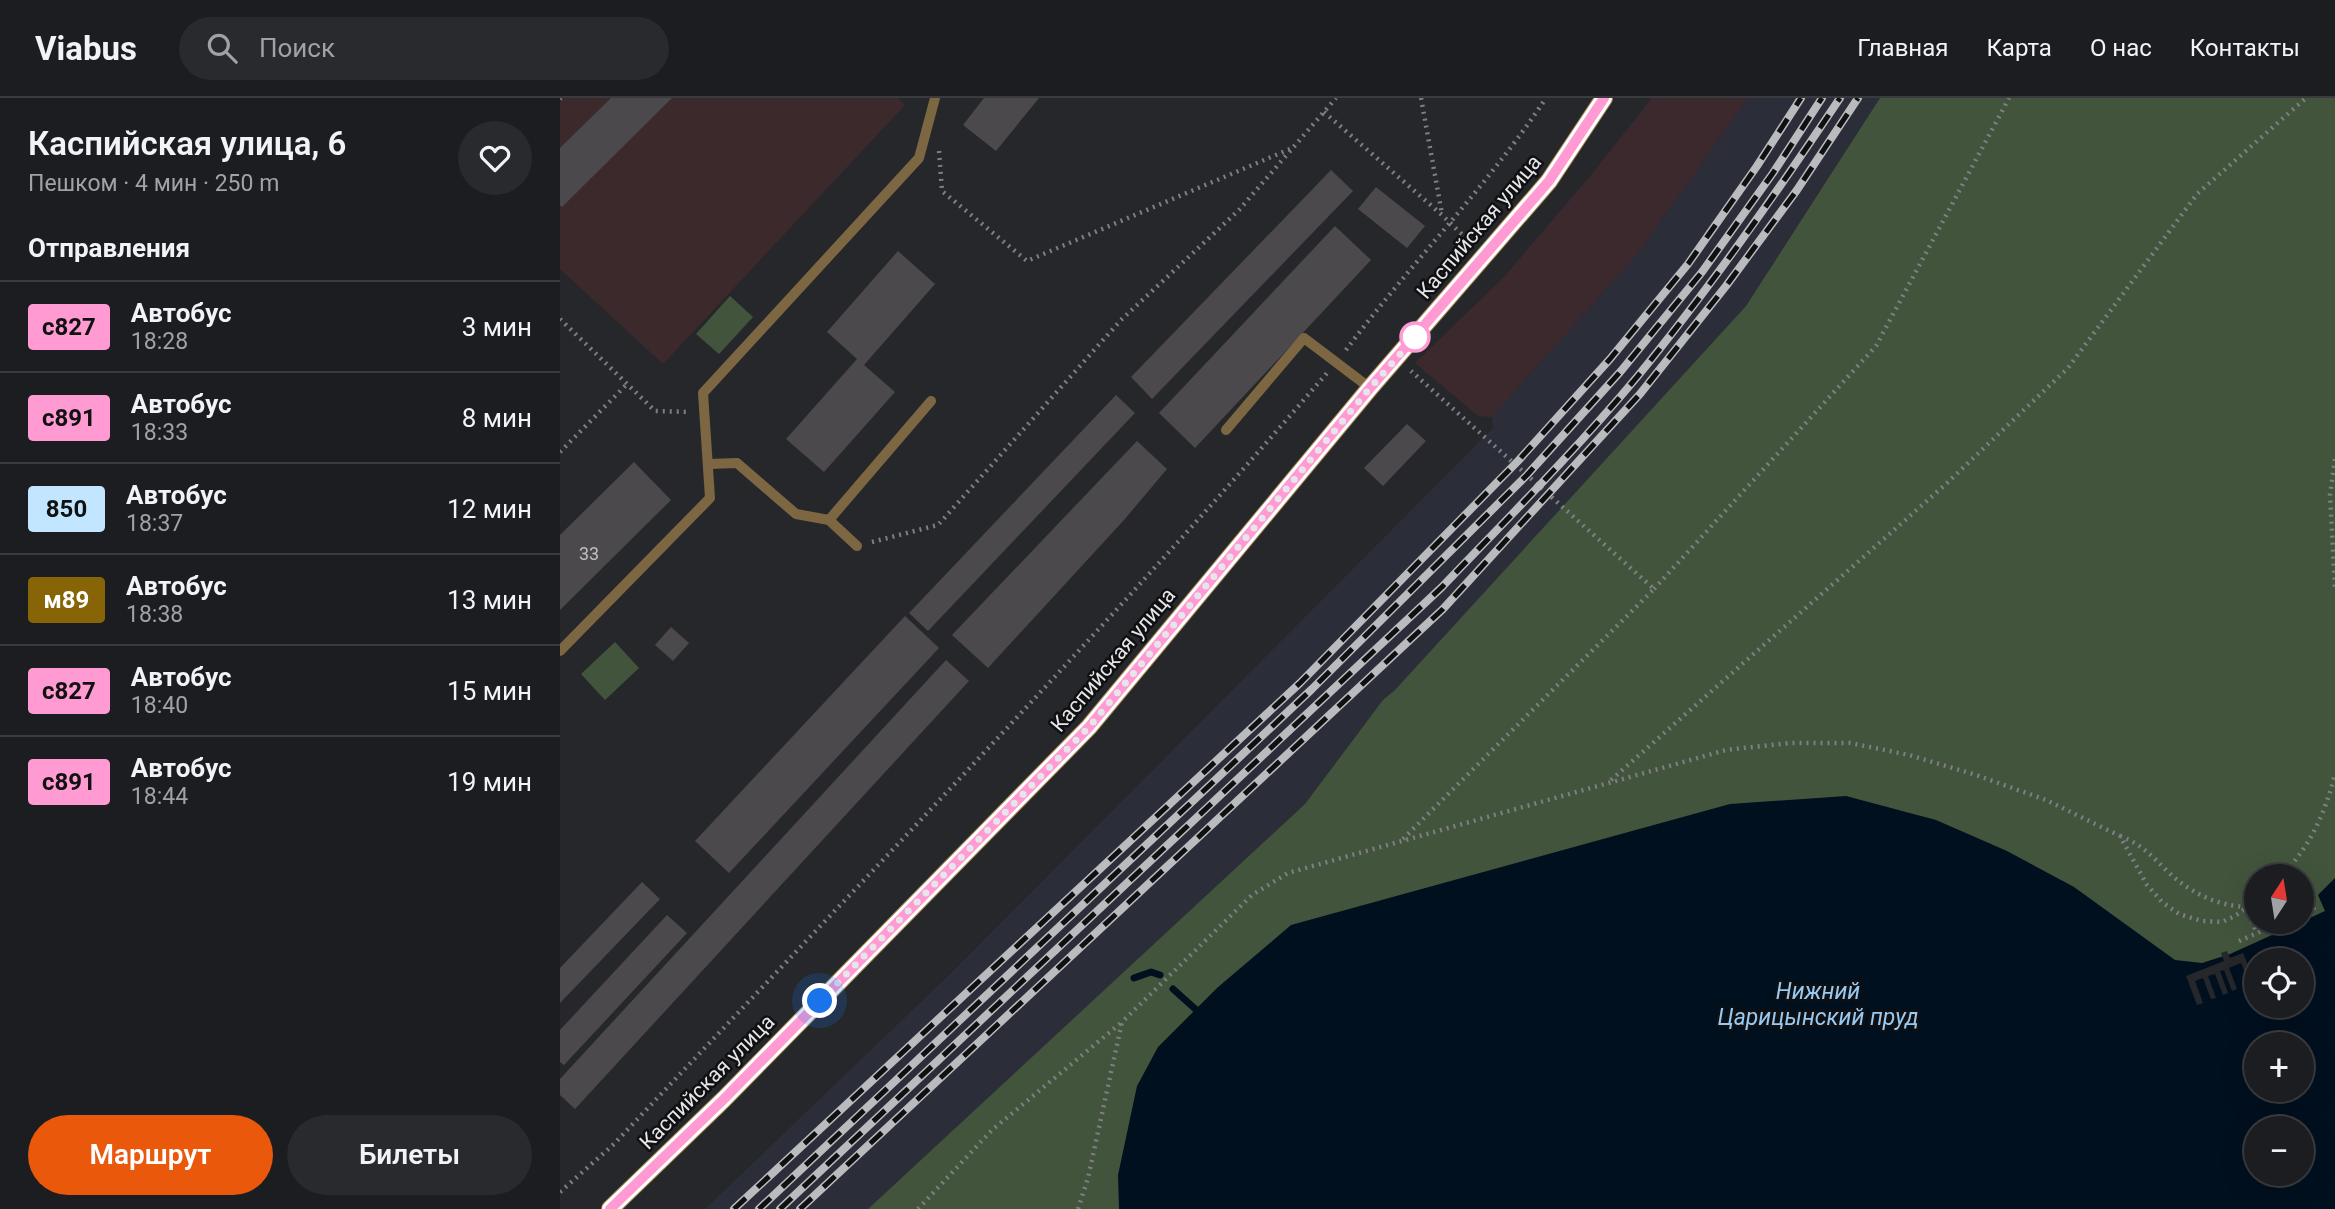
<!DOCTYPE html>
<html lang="ru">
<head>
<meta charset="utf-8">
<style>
	:root { --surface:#1c1d20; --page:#292a2d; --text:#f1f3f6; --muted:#a0a2a5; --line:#3a3b3e; --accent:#ea580c }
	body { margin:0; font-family:Roboto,sans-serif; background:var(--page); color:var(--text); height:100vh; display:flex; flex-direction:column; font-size:26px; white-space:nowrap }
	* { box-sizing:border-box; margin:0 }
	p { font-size:23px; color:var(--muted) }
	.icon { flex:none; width:38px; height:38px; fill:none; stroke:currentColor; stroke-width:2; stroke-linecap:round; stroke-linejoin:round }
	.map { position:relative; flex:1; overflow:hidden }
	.details { display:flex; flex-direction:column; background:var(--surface); width:560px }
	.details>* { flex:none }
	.badge { padding:0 14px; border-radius:5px; font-size:24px; line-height:46px }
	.needle { width:46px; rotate:12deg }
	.tools { position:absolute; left:1684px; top:766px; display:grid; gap:14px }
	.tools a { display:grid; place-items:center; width:70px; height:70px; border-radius:50%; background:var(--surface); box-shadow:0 7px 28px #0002,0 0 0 2px var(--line); font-size:35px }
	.you { position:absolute; width:35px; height:35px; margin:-18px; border:5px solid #fff; border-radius:50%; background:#1a73e8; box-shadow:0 0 0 10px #1a73e833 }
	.map>.badge { position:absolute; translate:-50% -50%; box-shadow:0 0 0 4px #fff }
	h2 { padding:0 28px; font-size:26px; line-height:63px }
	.round { display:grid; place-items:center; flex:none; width:74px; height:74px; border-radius:37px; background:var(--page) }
	.head { display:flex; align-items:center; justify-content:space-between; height:119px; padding:0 28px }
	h1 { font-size:33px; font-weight:600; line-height:52px }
	.primary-button { display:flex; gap:14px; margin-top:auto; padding:14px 28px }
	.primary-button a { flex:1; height:80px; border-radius:42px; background:var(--accent); color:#fff; font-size:28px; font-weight:600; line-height:80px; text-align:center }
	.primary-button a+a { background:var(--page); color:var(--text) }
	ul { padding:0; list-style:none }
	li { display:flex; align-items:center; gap:21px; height:91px; padding:0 28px; border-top:2px solid var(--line) }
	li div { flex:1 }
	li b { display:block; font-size:26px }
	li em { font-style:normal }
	li .badge { min-width:77px; font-weight:700; text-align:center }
	header { display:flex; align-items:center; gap:42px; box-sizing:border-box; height:98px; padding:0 35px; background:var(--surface); border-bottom:2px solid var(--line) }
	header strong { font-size:33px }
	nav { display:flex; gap:38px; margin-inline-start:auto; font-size:24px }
	.search { width:490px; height:63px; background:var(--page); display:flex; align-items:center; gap:18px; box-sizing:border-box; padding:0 24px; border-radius:38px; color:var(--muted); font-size:26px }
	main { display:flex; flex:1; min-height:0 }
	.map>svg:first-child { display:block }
	.built { fill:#2b2e38 }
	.industrial { fill:#3c292e }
	.education { fill:#3c292c }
	.green { fill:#43543d; fill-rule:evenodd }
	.water { fill:#00101f; fill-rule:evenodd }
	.pier { fill:#26272b }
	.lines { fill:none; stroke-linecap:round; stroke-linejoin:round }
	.stream { stroke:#00101f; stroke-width:7 }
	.building { fill:#4c494c }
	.path { stroke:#7e7f82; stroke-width:4.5; stroke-dasharray:2 5; stroke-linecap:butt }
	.service { stroke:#7c6742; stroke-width:10 }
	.secondary { stroke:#ac8a4e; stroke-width:18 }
	.rail-casing { stroke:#babbbf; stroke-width:8 }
	.rail { stroke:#101012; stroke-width:5; stroke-dasharray:16; stroke-linecap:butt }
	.line-casing { stroke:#fff; stroke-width:16 }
	.line { stroke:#ff9ad2; stroke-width:10 }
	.walk { stroke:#e5e6e9; stroke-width:7; stroke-dasharray:0 12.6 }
	.stop-dot { fill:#fff; stroke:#ff9ad2; stroke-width:3.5 }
	.labels { text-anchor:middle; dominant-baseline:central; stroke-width:5; stroke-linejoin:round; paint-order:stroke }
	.number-label { font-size:18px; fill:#bfbfc2 }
	.street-label { font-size:21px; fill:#e5e6e9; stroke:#101012 }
	.water-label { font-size:23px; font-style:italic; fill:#96caf4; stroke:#101012 }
</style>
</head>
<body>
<header>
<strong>Viabus</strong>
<div class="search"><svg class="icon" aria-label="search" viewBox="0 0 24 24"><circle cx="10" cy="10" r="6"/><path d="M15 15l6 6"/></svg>Поиск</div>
<nav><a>Главная</a><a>Карта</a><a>О нас</a><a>Контакты</a></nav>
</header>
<main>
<section class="details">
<div class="head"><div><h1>Каспийская улица, 6</h1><p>Пешком · 4 мин · 250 m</p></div><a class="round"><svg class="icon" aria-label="heart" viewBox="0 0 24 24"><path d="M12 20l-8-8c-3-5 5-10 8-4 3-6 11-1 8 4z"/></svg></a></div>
<h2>Отправления</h2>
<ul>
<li><span class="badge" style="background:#ff9ad2;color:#111">с827</span><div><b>Автобус</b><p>18:28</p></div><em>3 мин</em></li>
<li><span class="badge" style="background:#ff9ad2;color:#111">с891</span><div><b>Автобус</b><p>18:33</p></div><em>8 мин</em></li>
<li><span class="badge" style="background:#c2e6ff;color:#111">850</span><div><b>Автобус</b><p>18:37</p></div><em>12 мин</em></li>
<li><span class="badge" style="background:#876406;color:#fff">м89</span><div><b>Автобус</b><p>18:38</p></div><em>13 мин</em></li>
<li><span class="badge" style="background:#ff9ad2;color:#111">с827</span><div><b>Автобус</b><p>18:40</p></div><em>15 мин</em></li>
<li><span class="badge" style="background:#ff9ad2;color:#111">с891</span><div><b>Автобус</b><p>18:44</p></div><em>19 мин</em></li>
</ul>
<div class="primary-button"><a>Маршрут</a><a>Билеты</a></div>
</section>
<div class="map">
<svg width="1775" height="1111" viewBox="0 0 1775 1111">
	<rect width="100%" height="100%" fill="#26272b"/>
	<path class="built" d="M1188,0H1320L1186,208L807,623L745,706L308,1111H145L390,876L933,330L932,319L1079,154Z"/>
	<path class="industrial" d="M1092,0H1188L1079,154L932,319L918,318L855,265L944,179L1031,77Z"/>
	<path class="education" d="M0,0H338L345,7L103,266L0,171Z"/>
	<g class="green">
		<path d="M1320,0H1775V1111H308L745,706L823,602L835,592L1186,208ZM1696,779H1741V824H1696ZM1696,863H1741V908H1696ZM1696,947H1741V992H1696ZM1696,1031H1741V1076H1696Z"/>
		<path d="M170,198L193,219L159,256L136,236Z"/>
		<path d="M55,544L79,570L45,602L21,576Z"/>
	</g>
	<path class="water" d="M1286,698L1376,722L1447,753L1514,789L1615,862L1642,865L1670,856L1765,813L1758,797L1775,780V1111H559L558,1077L577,988L598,949L657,890L731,827L1170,706ZM1696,863H1741V908H1696ZM1696,947H1741V992H1696ZM1696,1031H1741V1076H1696Z"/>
	<path class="pier" d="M1667,853L1670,860L1683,855L1695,884L1690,886L1681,865L1669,870L1677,891L1672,893L1664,872L1660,873L1668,895L1663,897L1655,876L1648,878L1656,900L1651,901L1643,880L1635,883L1643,905L1637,907L1626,878L1664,863L1661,855Z"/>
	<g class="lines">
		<g class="stream">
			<path d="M574,880L591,874L600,877"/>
			<path d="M613,891L642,917"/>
		</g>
	</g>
	<g class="building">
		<path d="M51,0H112L2,109L0,107V50Z"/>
		<path d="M424,0H479L436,53L403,27Z"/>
		<path d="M771,72L793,93L592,301L571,279Z"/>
		<path d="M816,89L865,128L847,150L798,111Z"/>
		<path d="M775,128L811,162L635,350L599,315Z"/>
		<path d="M338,153L375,186L304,267L335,294L264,374L226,341L297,261L267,234Z"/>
		<path d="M556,297L575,315L368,533L349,515Z"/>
		<path d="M847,326L866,343L823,388L804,370Z"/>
		<path d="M577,343L607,371L564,422L428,570L392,537Z"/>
		<path d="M74,364L111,402L0,512V437Z"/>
		<path d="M345,518L379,550L169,775L135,743Z"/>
		<path d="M111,529L129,545L113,563L95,547Z"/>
		<path d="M386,562L409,583L15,1011L0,997V981Z"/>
		<path d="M82,784L100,801L0,905V870Z"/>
		<path d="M107,817L127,835L4,967L0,964V932Z"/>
	</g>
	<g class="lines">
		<g class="path">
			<path d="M861,0L882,116"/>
			<path d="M0,1L1,0"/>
			<path d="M764,14L882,117L912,146"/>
			<path d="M379,53L382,93L467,163L730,51"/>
			<path d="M0,221L95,313L130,314"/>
			<path d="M786,252C850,166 927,89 986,0"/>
			<path d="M0,354L67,286"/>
			<path d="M1775,361L1770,397L1775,490"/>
			<path d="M312,444L378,427L561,222L679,112L776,0"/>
			<path d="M1094,491L1316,248L1449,0"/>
			<path d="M1051,682L1386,386L1508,270L1637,96L1746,0"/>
			<path d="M1560,738C1581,746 1592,758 1607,773C1629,794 1655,807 1685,809"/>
			<path d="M843,741L1094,491L851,273"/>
			<path d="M1721,779C1750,748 1765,716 1775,676"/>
			<path d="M1686,810L1697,835"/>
			<path d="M1741,816L1756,809"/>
			<path d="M1679,843L1722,824"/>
			<path d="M0,1094L54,1046C294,791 539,540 767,275"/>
			<path d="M358,1111L432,1032L562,924"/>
			<path d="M518,1111L528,1080L562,924L692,797L728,775L1166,652L1230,645H1290L1349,657L1416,677L1486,702L1560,738L1587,787L1602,804L1619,816L1642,823L1662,824L1675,818L1696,803"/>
		</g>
		<g class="service">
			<path d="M666,332L744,240L810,290"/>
			<path d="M149,366L177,365L236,416L269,422L297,448"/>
			<path d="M269,422L371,303"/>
			<path d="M0,553L150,400L143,295L359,60L375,0"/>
		</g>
		<path class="secondary" d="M50,1111L164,1001L529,629L810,290L989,83L1044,0"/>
		<defs>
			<g id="rail">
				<path d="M174,1111L740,585L958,363L1050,261L1128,166L1197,68L1241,0"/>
				<path d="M199,1111L752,591L967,377L1061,273L1142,174L1213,75L1262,0"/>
				<path d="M220,1111L882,489C948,420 1016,352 1077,279C1150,190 1216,96 1280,0"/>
				<path d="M240,1111L883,511L1080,296L1166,188L1237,92L1298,0"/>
			</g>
		</defs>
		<use href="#rail" class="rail-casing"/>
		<use href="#rail" class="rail"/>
	</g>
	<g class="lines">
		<defs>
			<path id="line" d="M50,1111L164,1001L529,629L810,290L989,83L1044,0"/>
		</defs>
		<use href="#line" class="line-casing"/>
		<use href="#line" class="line"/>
		<path class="walk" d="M260,903L529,629L810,290L859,235L855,239"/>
	</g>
	<circle class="stop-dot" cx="855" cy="239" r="14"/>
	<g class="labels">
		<g class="number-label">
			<text x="29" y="455">33</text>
		</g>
		<g class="street-label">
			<text transform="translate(919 129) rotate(-50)">Каспийская улица</text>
			<text transform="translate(553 562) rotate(-50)">Каспийская улица</text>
			<text transform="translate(147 984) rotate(-45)">Каспийская улица</text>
		</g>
		<g class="water-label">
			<text x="1258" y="893">Нижний<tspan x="1258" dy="26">Царицынский пруд</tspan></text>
		</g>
	</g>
</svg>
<div class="tools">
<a><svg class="needle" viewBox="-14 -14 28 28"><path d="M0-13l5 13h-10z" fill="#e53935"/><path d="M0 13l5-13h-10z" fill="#a0a2a5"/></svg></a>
<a><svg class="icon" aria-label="locate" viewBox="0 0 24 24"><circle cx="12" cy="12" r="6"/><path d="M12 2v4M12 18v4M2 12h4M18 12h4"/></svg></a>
<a>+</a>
<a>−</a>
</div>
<div class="you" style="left:260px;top:903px"></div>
</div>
</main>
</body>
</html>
